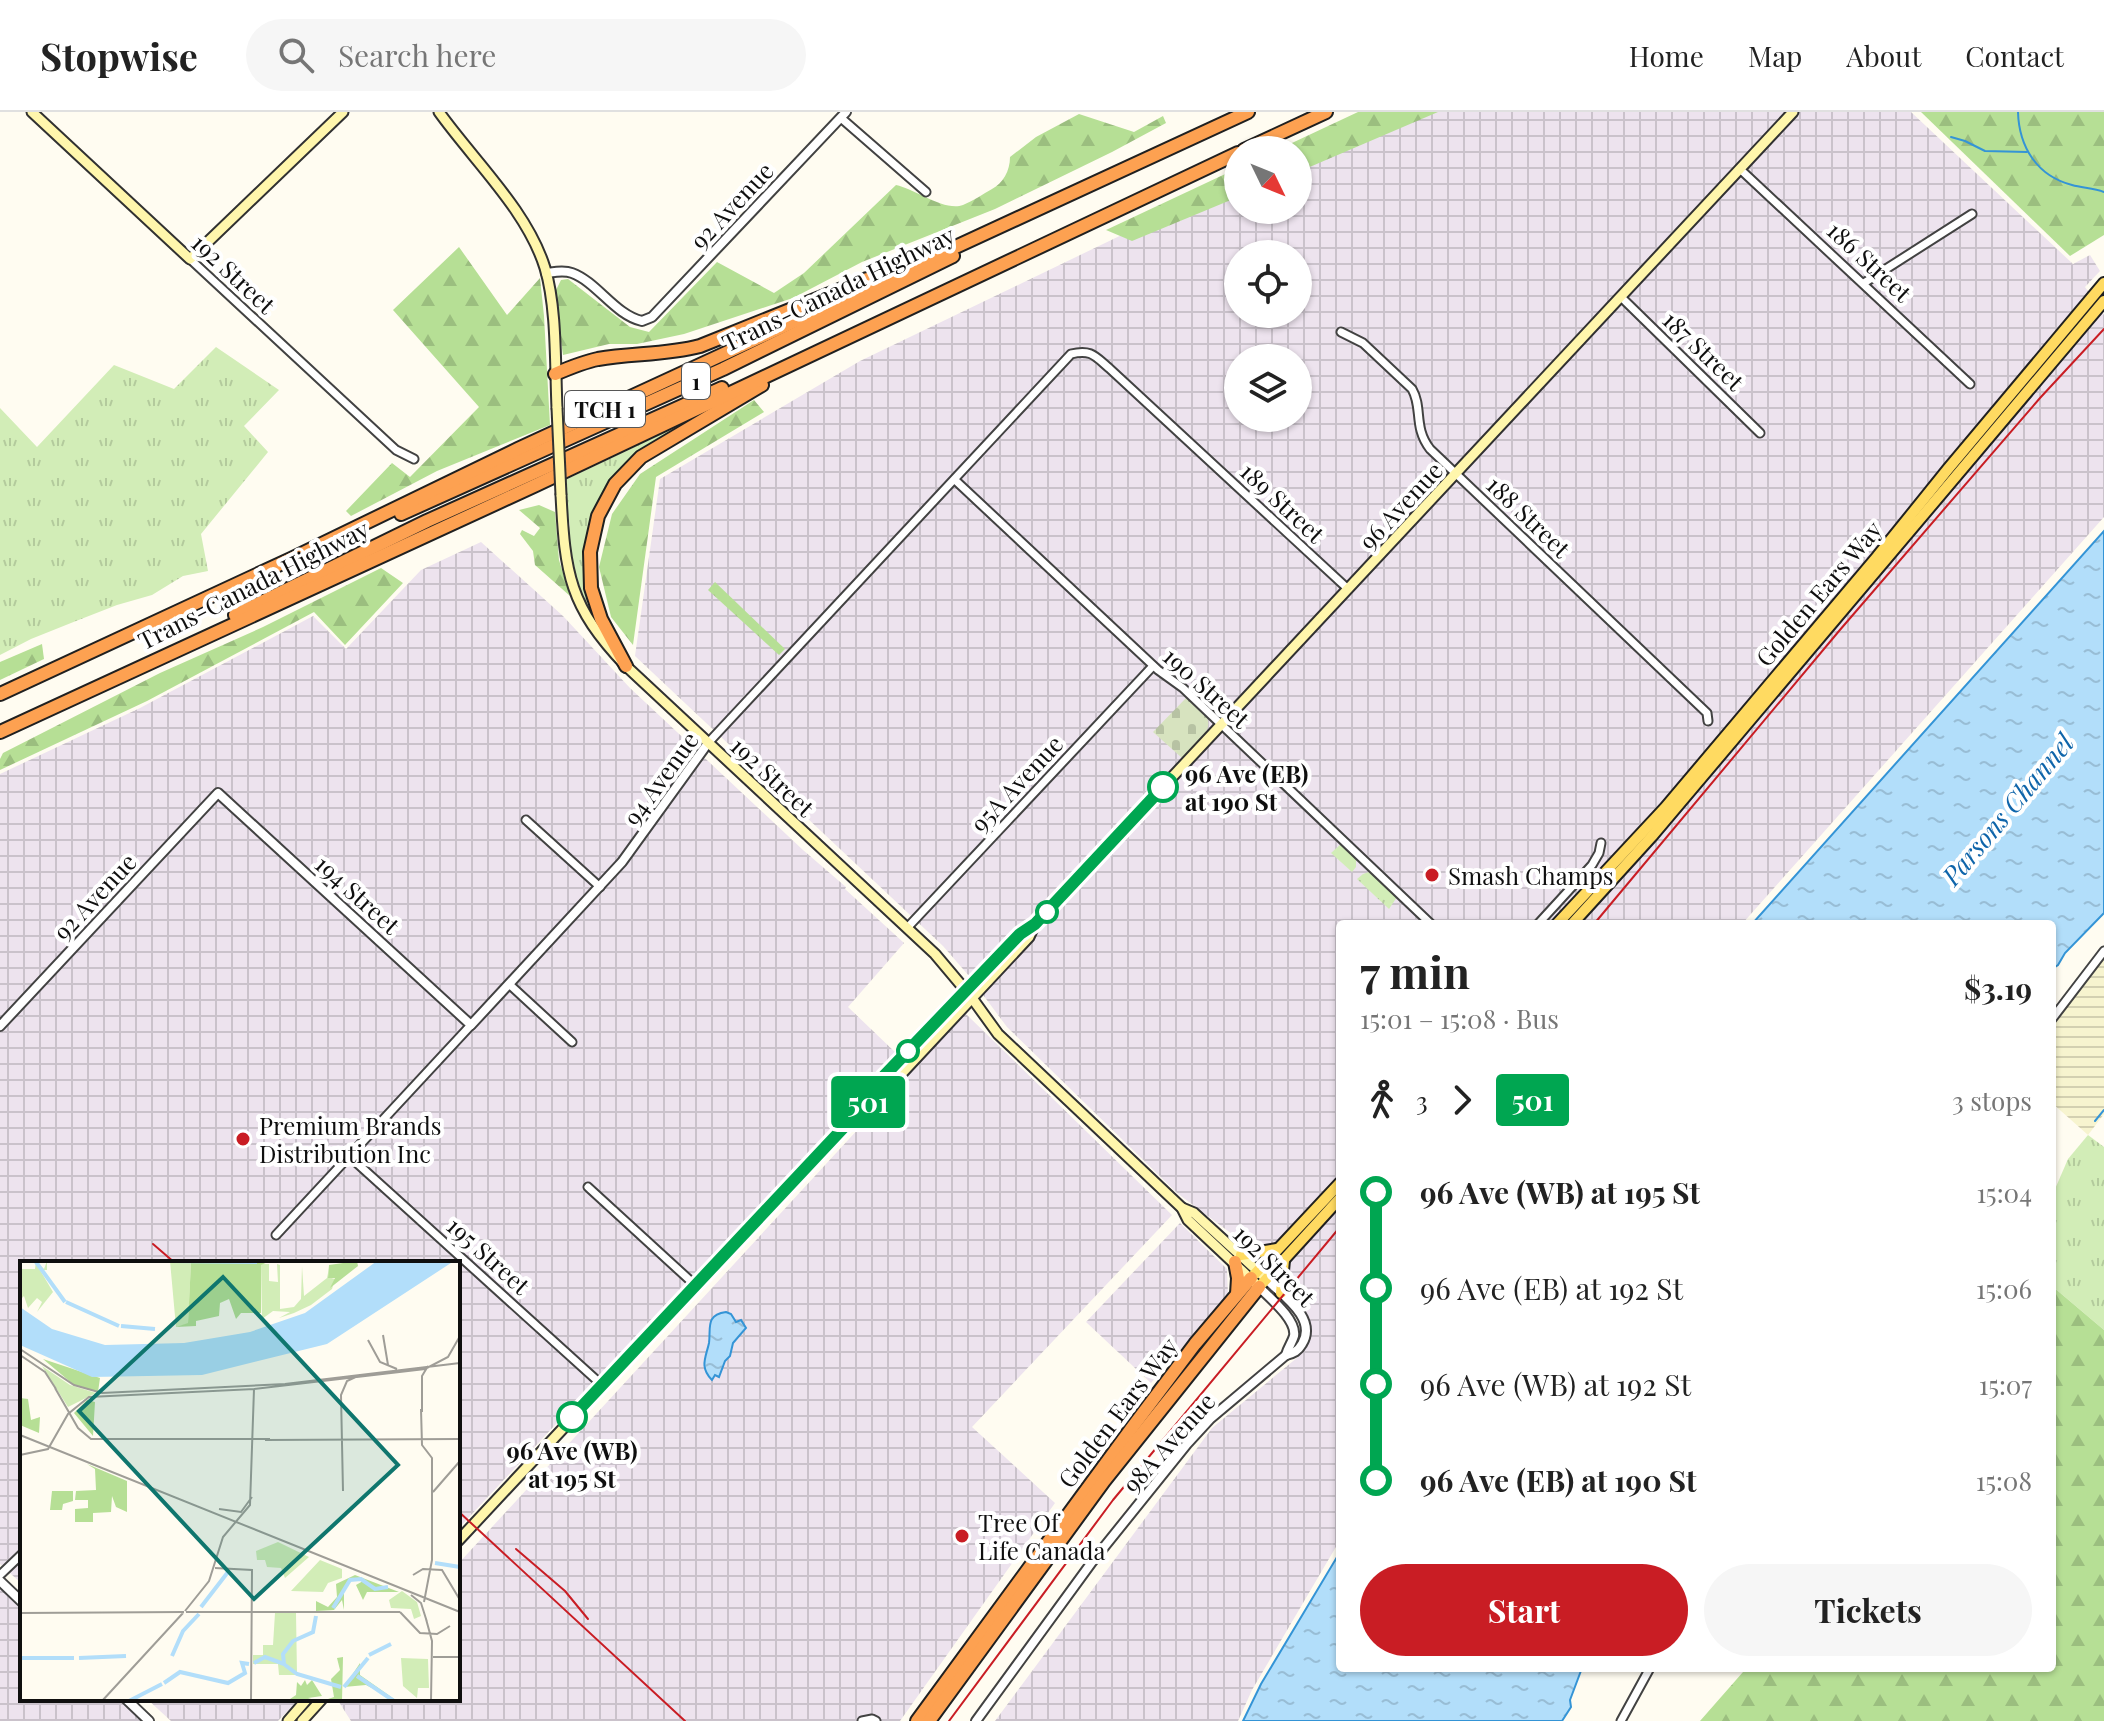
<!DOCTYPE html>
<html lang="en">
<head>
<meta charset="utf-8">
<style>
	:root { --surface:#fff; --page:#f6f6f6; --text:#222; --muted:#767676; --line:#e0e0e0; --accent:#c91d24 }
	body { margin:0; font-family:"Playfair Display",serif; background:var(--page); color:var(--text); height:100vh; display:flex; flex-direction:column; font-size:30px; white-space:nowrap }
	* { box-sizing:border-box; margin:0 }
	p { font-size:26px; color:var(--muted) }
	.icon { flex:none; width:44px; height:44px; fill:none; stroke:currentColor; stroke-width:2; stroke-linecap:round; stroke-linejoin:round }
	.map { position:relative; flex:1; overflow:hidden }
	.panel { position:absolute; left:1336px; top:808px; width:720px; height:752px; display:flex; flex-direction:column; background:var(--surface); border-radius:8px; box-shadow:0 2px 6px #0004 }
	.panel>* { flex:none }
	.badge { padding:0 16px; border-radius:6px; font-size:28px; line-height:52px }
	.needle { width:52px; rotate:133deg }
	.fabs { position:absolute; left:1224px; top:24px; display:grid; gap:16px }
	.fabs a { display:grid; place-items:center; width:88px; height:88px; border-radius:50%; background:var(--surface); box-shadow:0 2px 6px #0004; font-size:40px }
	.map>.badge { position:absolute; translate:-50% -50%; box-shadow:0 0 0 4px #fff }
	.legs { display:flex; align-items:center; gap:12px; height:88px; padding:0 24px; font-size:26px }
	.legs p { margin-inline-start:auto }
	.overview { display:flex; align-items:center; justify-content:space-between; height:136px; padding:0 24px }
	h1 { font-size:44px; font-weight:700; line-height:60px }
	.primary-button { display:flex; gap:16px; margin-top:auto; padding:16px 24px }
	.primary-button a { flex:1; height:92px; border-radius:48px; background:var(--accent); color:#fff; font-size:32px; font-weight:700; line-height:92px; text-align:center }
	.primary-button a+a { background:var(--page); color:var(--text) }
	ul { padding:0 24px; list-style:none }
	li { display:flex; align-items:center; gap:28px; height:96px; font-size:30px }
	li i { display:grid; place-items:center; width:12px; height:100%; margin:0 10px; background:currentColor }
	li i::after { content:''; width:20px; height:20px; margin:-10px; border:6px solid; border-radius:50%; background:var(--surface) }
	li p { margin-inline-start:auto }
	li:first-child i { background:linear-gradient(#0000 50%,currentColor 0) }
	li:last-child i { background:linear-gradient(currentColor 50%,#0000 0) }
	header { display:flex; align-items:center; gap:48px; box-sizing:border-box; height:112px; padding:0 40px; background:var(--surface); border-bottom:2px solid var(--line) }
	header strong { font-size:38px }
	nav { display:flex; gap:44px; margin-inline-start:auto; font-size:28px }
	.search { width:560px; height:72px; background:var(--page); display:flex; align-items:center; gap:20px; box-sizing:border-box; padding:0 28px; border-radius:44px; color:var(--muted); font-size:30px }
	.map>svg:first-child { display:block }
	.industrial { fill:url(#industrial-grid); fill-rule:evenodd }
	.farmland { fill:url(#farmland-rules) }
	.grass { fill:url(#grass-tufts) }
	.forest { fill:url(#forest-firs) }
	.cemetery { fill:url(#cemetery-stones) }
	.water { fill:url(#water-ripples); stroke:#3494d6; stroke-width:2 }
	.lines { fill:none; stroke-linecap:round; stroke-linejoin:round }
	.stream { stroke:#3494d6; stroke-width:2 }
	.minor-casing { stroke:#424242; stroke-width:11 }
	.tertiary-casing { stroke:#424242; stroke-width:12 }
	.secondary-casing { stroke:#313131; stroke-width:13 }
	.primary-casing { stroke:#202020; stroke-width:14 }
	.motorway-casing { stroke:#202020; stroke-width:16 }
	.minor { stroke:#fff; stroke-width:7 }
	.tertiary { stroke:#fff; stroke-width:8 }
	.secondary { stroke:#fff6ac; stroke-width:9 }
	.primary { stroke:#ffda61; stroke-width:10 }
	.motorway { stroke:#fda151; stroke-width:12 }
	.rail { stroke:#c91d24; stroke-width:2 }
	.secondary-bridge-casing { stroke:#313131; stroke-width:13; stroke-linecap:butt }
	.secondary-bridge { stroke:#fff6ac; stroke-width:9 }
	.line-1-casing { stroke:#fff; stroke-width:18 }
	.line-1 { stroke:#00a651; stroke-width:12 }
	.stop-1-dot { fill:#fff; stroke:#00a651; stroke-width:4 }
	.poi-dot { fill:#c91d24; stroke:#fff; stroke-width:3 }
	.labels { text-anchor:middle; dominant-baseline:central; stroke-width:8; stroke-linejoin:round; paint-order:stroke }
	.shield { fill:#fff; stroke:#575757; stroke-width:2 }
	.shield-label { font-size:22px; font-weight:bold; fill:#0f0f0f }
	.street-label { font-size:24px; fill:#0f0f0f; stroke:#fff }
	.stop-label { font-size:24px; font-weight:bold; fill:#0f0f0f; stroke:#fff; text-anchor:start }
	.poi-label { font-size:24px; fill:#0f0f0f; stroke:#fff; text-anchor:start }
	.water-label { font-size:26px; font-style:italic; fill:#0f65aa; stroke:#fff }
	.inset-river { fill:none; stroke:#b2defa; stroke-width:4 }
	.inset-road { fill:none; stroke:#9f9d97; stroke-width:2 }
	.view { fill:#0f766e; fill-opacity:0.15; stroke:#0f766e; stroke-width:4 }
	.inset-edge { fill:none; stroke:#0f0f0f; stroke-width:4 }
</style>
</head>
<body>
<header>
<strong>Stopwise</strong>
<div class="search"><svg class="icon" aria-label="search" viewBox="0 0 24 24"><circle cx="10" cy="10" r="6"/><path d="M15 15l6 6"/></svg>Search here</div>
<nav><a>Home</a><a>Map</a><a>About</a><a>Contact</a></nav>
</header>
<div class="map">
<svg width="2104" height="1609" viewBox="0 0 2104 1609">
	<defs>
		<pattern id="industrial-grid" width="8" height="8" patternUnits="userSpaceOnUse" patternTransform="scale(2)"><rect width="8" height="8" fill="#ede3ee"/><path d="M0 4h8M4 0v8" fill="none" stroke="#cac2cb"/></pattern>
		<pattern id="farmland-rules" width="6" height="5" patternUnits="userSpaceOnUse" patternTransform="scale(2)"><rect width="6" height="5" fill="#f7f4cf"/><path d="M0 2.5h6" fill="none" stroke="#d3d0b1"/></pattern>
		<pattern id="grass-tufts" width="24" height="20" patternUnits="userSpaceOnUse" patternTransform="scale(2)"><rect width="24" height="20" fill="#d2edb7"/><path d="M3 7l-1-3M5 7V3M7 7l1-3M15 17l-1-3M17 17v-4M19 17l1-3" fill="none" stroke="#b3ca9c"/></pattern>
		<pattern id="forest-firs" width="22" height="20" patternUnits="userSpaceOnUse" patternTransform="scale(2)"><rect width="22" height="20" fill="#b6df95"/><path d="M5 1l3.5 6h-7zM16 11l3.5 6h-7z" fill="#9bbe7f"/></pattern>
		<pattern id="cemetery-stones" width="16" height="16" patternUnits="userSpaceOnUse" patternTransform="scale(2)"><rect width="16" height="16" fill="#d7e3bf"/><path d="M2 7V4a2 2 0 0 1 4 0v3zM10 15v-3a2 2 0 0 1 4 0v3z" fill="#b7c2a3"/></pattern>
		<pattern id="water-ripples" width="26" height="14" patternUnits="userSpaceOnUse" patternTransform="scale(2)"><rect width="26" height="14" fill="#b2defa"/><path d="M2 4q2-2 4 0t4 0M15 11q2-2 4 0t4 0" fill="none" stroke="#98bdd5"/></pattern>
	</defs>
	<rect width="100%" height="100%" fill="#fffcf1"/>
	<g class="industrial">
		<path d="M1378,0H1911L2073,152L2090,143L2100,159L2085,175L2104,203V405L1742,812H1340V1428L1252,1578L1238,1609H995L1212,1316L1298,1245L1305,1197L1299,1182L1248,1134L1177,1081L1007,915L969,864L943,834L635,544L660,367L860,249L1238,67V98H1298V38ZM1238,142H1298V202H1238ZM1238,246H1298V306H1238Z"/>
		<path d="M481,430L563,504L630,576L803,738L846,775L845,777L904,831L848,895L897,942L857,986L847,1000L458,1417V1151H22V1472L0,1452V662L140,596L313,504L346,537L421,458Z"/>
		<path d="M965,901L1172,1103L972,1315L1055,1391L900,1609H351L337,1587H458V1452Z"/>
		<path d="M1180,1111L1227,1157L1228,1183L1151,1271L1086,1210Z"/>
		<path d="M0,1476L22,1496V1587H118L142,1609H0Z"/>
		<path d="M147,1587H299L278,1609H171Z"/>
	</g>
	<path class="farmland" d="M2104,845V1002L2088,1023L2052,991V914Z"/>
	<g class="grass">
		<path d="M2104,177L2102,185L1902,422L1944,367Z"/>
		<path d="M216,235L279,278L244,314L268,340L201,422L208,459L183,464L152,483L117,493L76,509L31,527L0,543V296L37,335L114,253L174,277Z"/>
		<path d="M693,307L639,343L593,410L597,503L593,506L576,473L567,430L570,413L565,387V368Z"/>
		<path d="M1341,732L1356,746V755L1352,760L1331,741Z"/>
		<path d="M1369,760L1397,785L1389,797L1357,767L1363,762Z"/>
		<path d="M2088,1023L2104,1035V1218L2052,1174V1084L2068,1047Z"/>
	</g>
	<g class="forest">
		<path d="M1358,0H1438L1298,60V38H1277Z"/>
		<path d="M1921,0H2104V123L2070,144Z"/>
		<path d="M1079,2L1134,20L1163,4L1166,11L1112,40L995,97L862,150L793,186L684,222L637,232H609L563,243L554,182L561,168L568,167L630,215L649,220L717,150L774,181L804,161L896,73C915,77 945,100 963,93C973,89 983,82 992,77C1003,71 1010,59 1010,45L1036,25Z"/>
		<path d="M1238,56V85L1132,129L1106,118Z"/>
		<path d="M459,135L507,203L540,166L544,204L550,313L437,359L351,404L346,399L392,351L410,365L479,295L393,198Z"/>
		<path d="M754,288L764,300L656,365L633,533L611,505L599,455L612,402L640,362Z"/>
		<path d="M539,393L555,400L559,448L570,484L535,453L533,439L520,422L522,418L534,424L540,416L519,398Z"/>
		<path d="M381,456L403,471L345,533L314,500L147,589L0,658V647L3,641L160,561L263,515Z"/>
		<path d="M715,470L785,537L779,543L708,478Z"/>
		<path d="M42,532L44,547L0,568V550Z"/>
		<path d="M2052,1174L2104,1218V1609H1700L1743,1560V1556H2052Z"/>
	</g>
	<path class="cemetery" d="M1186,586C1192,591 1201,597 1206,604C1216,619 1191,637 1182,646L1153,620Z"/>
	<g class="water">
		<path d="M2104,419V801L2065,841L2058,853L2052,857V812H1752Z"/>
		<path d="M726,1200L731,1202L736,1210L741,1208L746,1216L733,1231L730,1244L725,1249L719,1265L715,1263L712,1268C699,1255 706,1245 709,1231C711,1216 705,1203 726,1200Z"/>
		<path d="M1340,1440V1556H1582L1570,1588L1571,1595L1562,1609H1243L1261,1572Z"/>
	</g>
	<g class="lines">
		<g class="stream">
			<path d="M2018,0C2019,35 2037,64 2072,73C2083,76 2094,76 2104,80"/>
			<path d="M1951,25L1965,29L1985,39L2027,40"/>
			<path d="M2095,1009L2104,998"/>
		</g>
		<defs>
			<g id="minor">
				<path d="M841,6L926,80"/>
				<path d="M1741,58L1970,272"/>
				<path d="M190,147L396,338L414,347"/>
				<path d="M1864,171L1972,102"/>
				<path d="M1621,185L1760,321"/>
				<path d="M1341,220L1363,231L1412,277C1423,296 1413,315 1430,337L1707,601L1708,609"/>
				<path d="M955,368L1158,558L1183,576L1431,812"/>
				<path d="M708,631L1071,242C1091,237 1095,244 1109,256L1348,477"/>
				<path d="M526,708L600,775"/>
				<path d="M1538,812L1592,753L1599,741L1601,731"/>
				<path d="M907,816L1153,554"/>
				<path d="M509,872L572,930"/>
				<path d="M2052,907L2104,839"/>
				<path d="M349,1044L602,1273"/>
				<path d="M588,1075L695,1173"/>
				<path d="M276,1123L471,913"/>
				<path d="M0,1463L22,1442"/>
				<path d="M862,1609L872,1607L876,1609"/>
				<path d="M1621,1609L1650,1556"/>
			</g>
			<g id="tertiary">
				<path d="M546,161C555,160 564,158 572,161C597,170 615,203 642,209L652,205L846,0"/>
				<path d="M0,914L218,681L471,913L622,750L708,631"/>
				<path d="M1259,1175C1270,1186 1297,1208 1294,1224C1292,1231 1288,1235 1286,1243"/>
				<path d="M0,1469L22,1490"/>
				<path d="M126,1587L149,1609"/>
				<path d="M976,1609L1092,1450L1187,1332L1210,1307L1286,1243C1294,1241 1298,1239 1302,1232C1318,1206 1282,1183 1266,1167"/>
			</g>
			<g id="secondary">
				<path d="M32,0L190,147L343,0"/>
				<path d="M439,0C474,49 527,98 545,156C557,196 555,253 557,296"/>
				<path d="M561,383C565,462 569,494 626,554L935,842L972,886L998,922L1182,1096L1188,1108L1255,1171"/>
				<path d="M875,983L891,973L1029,825L1034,814"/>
				<path d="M1182,1096L1194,1101L1262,1163"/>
				<path d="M458,1429L861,997L872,985L883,965L1020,822L1035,812L1793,0"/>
				<path d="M288,1609L307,1587"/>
				<path d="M302,1609L322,1587"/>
			</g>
			<g id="primary">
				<path d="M1557,812L1665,696L1877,445L1948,357L2104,171"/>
				<path d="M1572,812L1652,724L2104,189"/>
				<path d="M1241,1143L1277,1137"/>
				<path d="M1251,1166L1340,1071"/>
				<path d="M1259,1175L1340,1086"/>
				<path d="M1281,1181L1284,1148"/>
			</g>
			<g id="motorway">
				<path d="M1244,38L1326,0"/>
				<path d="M555,262C569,256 583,250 598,247C632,241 666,243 700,234L867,167"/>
				<path d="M401,402L723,257L953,144"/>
				<path d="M235,503L427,409L722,276"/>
				<path d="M626,554L601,507L591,476L590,440L598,404L615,372L641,345L762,273"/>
				<path d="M0,582L291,447L518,337L1248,0"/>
				<path d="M0,620L536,373L1238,41"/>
				<path d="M1235,1150L1238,1166L1237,1182"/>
				<path d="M917,1609L1134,1313L1195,1232L1251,1166"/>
				<path d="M929,1609L1104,1369L1259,1175"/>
			</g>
		</defs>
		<use href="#minor" class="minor-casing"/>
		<use href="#tertiary" class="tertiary-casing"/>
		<use href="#secondary" class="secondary-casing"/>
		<use href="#primary" class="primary-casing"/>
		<use href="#motorway" class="motorway-casing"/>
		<use href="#minor" class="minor"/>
		<use href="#tertiary" class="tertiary"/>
		<use href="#secondary" class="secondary"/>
		<use href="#primary" class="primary"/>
		<use href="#motorway" class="motorway"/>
		<g class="rail">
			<path d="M1594,812L1839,519L2040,286L2104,217"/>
			<path d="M153,1132L175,1151"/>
			<path d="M458,1399L685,1609"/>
			<path d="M516,1437L565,1479L588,1507"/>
			<path d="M949,1609L1113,1388L1340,1115"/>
		</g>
		<defs>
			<path id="secondary-bridge" d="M557,296L561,383"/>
		</defs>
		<use href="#secondary-bridge" class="secondary-bridge-casing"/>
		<use href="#secondary-bridge" class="secondary-bridge"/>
	</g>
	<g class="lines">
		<defs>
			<path id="line-1" d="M572,1305L861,997L872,985L883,965L1020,822L1035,812L1163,675"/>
		</defs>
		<use href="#line-1" class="line-1-casing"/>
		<use href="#line-1" class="line-1"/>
	</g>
	<g class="stop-1-dot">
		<circle cx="1163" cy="675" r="14"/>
		<circle cx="1047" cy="800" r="10"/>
		<circle cx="908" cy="939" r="10"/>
		<circle cx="572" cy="1305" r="14"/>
	</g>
	<g class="poi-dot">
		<circle cx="1432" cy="763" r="8"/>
		<circle cx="243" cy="1027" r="8"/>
		<circle cx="962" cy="1424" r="8"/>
	</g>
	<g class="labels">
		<g class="shield">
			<rect x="682" y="251" width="28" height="36" rx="6"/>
			<rect x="565" y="279" width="80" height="36" rx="6"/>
		</g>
		<g class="shield-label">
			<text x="696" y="269">1</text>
			<text x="605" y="297">TCH 1</text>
		</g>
		<g class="street-label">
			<text transform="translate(731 93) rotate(-47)">92 Avenue</text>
			<text transform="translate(1870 149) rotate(43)">186 Street</text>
			<text transform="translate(234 161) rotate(43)">192 Street</text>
			<text transform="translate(838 176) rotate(-26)">Trans-Canada Highway</text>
			<text transform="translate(1704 238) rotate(44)">187 Street</text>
			<text transform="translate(1283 390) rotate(43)">189 Street</text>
			<text transform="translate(1400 393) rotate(-47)">96 Avenue</text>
			<text transform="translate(1529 404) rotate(44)">188 Street</text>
			<text transform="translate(253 472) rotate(-27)">Trans-Canada Highway</text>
			<text transform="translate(1818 481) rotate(-50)">Golden Ears Way</text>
			<text transform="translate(1207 575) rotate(42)">190 Street</text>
			<text transform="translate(773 664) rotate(43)">192 Street</text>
			<text transform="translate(660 666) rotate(-54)">94 Avenue</text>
			<text transform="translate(1016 671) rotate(-47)">95A Avenue</text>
			<text transform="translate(358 782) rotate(42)">194 Street</text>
			<text transform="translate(94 784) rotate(-47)">92 Avenue</text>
			<text transform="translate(489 1143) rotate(42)">195 Street</text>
			<text transform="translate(1275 1153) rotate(45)">192 Street</text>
			<text transform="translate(1117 1300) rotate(-53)">Golden Ears Way</text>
			<text transform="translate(1168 1330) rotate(-48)">98A Avenue</text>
		</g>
		<g class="stop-label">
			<text x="1185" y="661">96 Ave (EB)<tspan x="1185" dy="28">at 190 St</tspan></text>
			<text x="572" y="1338" text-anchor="middle">96 Ave (WB)<tspan x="572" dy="28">at 195 St</tspan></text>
		</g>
		<g class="poi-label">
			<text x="1448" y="763">Smash Champs</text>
			<text x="259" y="1013">Premium Brands<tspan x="259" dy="28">Distribution Inc</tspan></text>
			<text x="978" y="1410">Tree Of<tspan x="978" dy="28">Life Canada</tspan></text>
		</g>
		<g class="water-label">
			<text transform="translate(2007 697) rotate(-50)">Parsons Channel</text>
		</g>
	</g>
	<g transform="translate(20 1149)">
		<rect width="440" height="440" fill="#fffcf1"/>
		<path d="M16,0L24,8L27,0V9H20L33,31L17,51L22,41L17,37L8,47L4,35L0,39V8H15ZM150,0L171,1L168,63L156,66ZM241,3H249V20L258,21L257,3L260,4V48L274,46L281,38L282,5L284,35L307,17L309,7L308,16L315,18L312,28L291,44L274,52L259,57L270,51L253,50L242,58ZM22,105L50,124L76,132L48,146ZM258,281L289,296L265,317L261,307L247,306L245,299H237L236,290ZM300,299L322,308V317L308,322L303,331L271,330ZM382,330L397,341L401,355L394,358L391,348L371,347L369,339ZM381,397L408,398L409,427H398L397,437L383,425Z" fill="#d2edb7"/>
		<path d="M250,0L241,4V52H221L216,58L209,38L200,42L199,55L176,60V65L156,66L168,62L171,1ZM337,0L338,5L310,27L315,17H308L309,4ZM23,98L80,117L78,131L54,124ZM0,137L8,138L11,159L20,156L19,172L0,164ZM67,139L75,141L73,175L54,152ZM67,203L107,220V251L96,246L92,235L91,251L73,252V261H55V248L68,247V239H55L56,230L76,229L75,208ZM32,230H53V240L43,243L42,249H30ZM335,314L379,331H347L343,339L336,324L343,320L330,319L324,327V349L322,339L314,349L296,350V340L308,346L317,336L316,323ZM323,396L322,440H302L314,436L311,418L320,409L317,397ZM340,402V414L377,440L346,424L324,426ZM285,419L287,424L292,419L302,435L288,437L298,440H267L276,434L277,421L281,425Z" fill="#b6df95"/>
		<path d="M255,352H276L277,414H259L258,403H233V394H243V384H253Z" fill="#d2edb7"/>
		<path d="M357,0H434L307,83L182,114L72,116L0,84V46L32,68L85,84L164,82L230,71L285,52Z" fill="#b2defa"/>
		<path class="inset-river" d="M151,0L237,1M16,1L45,41M46,41L99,65M101,65L135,68M415,302L440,306M181,346L208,311M313,347L330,319L341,318L355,328L368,326M349,394L371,383M152,395L163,370L179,353M0,397H54M59,397L106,395M234,402L245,396L264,403L263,393L273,380L293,371L296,355M265,404L277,413L321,426M337,415L374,440M144,422L160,411L208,422L225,412L222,402L229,403M324,426L348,397M109,440L142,423"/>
		<path class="inset-road" d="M363,74L368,104M348,79L360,101L377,108M0,88L54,124L82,132L265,123L440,102M0,94L25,111L36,128M35,127L58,167L71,178H250M234,128L405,108L428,96L440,75M401,148L402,184L412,197V299L404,341M402,151V115L408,105M0,174L440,351M245,179L440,178M0,194L28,188L48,153L69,136L234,128L230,244L203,276L189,320L165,350M323,230L321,134L327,120L340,114M413,231L440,200M199,248L221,251L232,236M195,307L232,309L231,440M393,314L403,308L422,309L440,339M391,334L401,342L407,361M166,351H380M380,351L400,372L417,373L430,365M0,352L164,351M406,358L412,380L411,440M413,396H440M82,440L163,352"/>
		<path class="view" d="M203,16L378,204L234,338L59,150Z"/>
		<rect width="440" height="440" class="inset-edge"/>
	</g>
</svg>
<div class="fabs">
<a><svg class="needle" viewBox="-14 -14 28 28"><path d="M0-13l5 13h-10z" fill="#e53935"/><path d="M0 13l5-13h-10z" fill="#767676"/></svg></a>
<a><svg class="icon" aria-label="locate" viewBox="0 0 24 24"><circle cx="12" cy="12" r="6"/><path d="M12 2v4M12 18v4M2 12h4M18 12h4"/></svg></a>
<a><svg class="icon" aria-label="layers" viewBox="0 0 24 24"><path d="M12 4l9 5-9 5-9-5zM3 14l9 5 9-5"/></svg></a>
</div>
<b class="badge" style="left:868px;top:990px;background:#00a651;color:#fff">501</b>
<section class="panel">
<div class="overview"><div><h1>7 min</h1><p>15:01 – 15:08 · Bus</p></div><b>$3.19</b></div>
<div class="legs"><svg class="icon" aria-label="walk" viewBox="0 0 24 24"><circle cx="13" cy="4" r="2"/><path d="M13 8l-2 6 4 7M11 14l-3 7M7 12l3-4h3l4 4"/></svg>3<svg class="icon" aria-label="forward" viewBox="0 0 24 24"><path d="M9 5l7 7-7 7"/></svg><b class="badge" style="background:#00a651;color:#fff">501</b><p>3 stops</p></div>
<ul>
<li><i style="color:#00a651"></i><b>96 Ave (WB) at 195 St</b><p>15:04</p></li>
<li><i style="color:#00a651"></i><span>96 Ave (EB) at 192 St</span><p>15:06</p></li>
<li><i style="color:#00a651"></i><span>96 Ave (WB) at 192 St</span><p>15:07</p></li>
<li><i style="color:#00a651"></i><b>96 Ave (EB) at 190 St</b><p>15:08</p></li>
</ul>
<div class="primary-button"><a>Start</a><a>Tickets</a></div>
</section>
</div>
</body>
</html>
